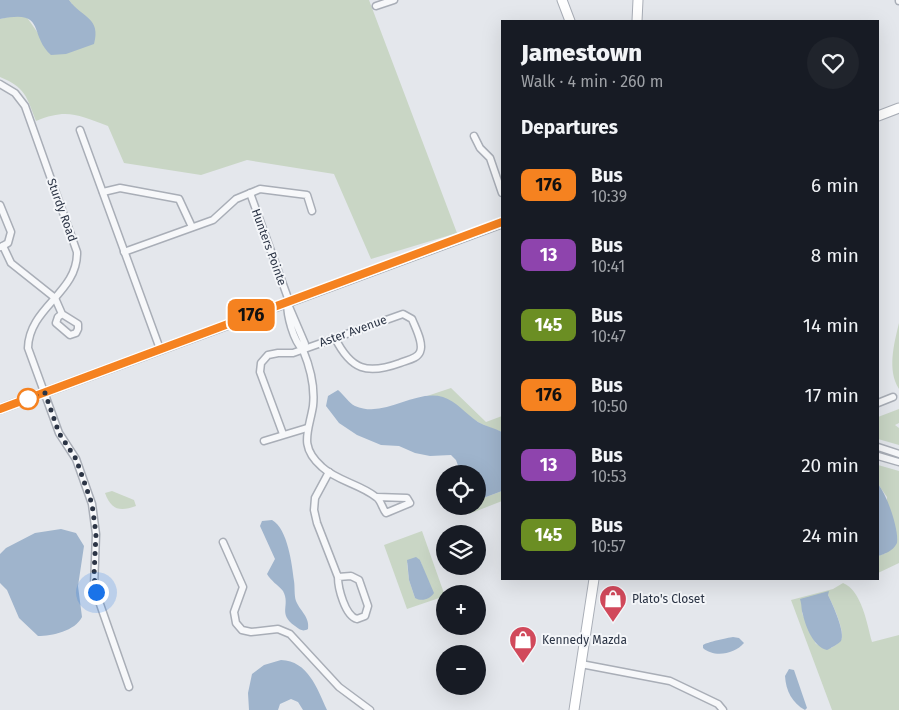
<!DOCTYPE html>
<html lang="en">
<head>
<meta charset="utf-8">
<style>
	:root { --surface:#171b24; --page:#20242c; --text:#f1f3f6; --muted:#9ea1a6 }
	body { margin:0; font-family:"Fira Sans",sans-serif; background:var(--page); color:var(--text); height:100vh; display:flex; flex-direction:column; font-size:19px; white-space:nowrap }
	* { box-sizing:border-box; margin:0 }
	p { font-size:16px; color:var(--muted) }
	.icon { flex:none; width:28px; height:28px; fill:none; stroke:currentColor; stroke-width:2; stroke-linecap:round; stroke-linejoin:round }
	.map { position:relative; flex:1; overflow:hidden }
	.details { position:absolute; left:501px; top:20px; width:378px; height:560px; display:flex; flex-direction:column; background:var(--surface); border-radius:0px; box-shadow:0 5px 20px #0002 }
	.details>* { flex:none }
	.badge { padding:0 10px; border-radius:8px; font-size:18px; line-height:32px }
	.controls { position:absolute; left:436px; top:465px; display:grid; gap:10px }
	.controls a { display:grid; place-items:center; width:50px; height:50px; border-radius:50%; background:var(--surface); box-shadow:0 5px 20px #0002; font-size:25px }
	.you { position:absolute; width:25px; height:25px; margin:-12px; border:4px solid #fff; border-radius:50%; background:#1a73e8; box-shadow:0 0 0 8px #1a73e833 }
	.map>.badge { position:absolute; translate:-50% -50%; box-shadow:0 0 0 2px #fff }
	h2 { padding:0 20px; font-size:19px; line-height:45px }
	.round { display:grid; place-items:center; flex:none; width:52px; height:52px; border-radius:26px; background:var(--page) }
	.headline { display:flex; align-items:center; justify-content:space-between; height:85px; padding:0 20px }
	h1 { font-size:24px; font-weight:800; line-height:38px }
	ul { padding:0; list-style:none }
	li { display:flex; align-items:center; gap:15px; height:70px; padding:0 20px }
	li div { flex:1 }
	li b { display:block; font-size:19px }
	li em { font-style:normal }
	li .badge { min-width:55px; font-weight:700; text-align:center }
	.map>svg:first-child { display:block }
	.green { fill:#c9d6c5; fill-rule:evenodd }
	.water { fill:#9fb4cc }
	.lines { fill:none; stroke-linecap:round; stroke-linejoin:round }
	.street-casing { stroke:#a9aeb7; stroke-width:9 }
	.secondary-casing { stroke:#a9aeb7; stroke-width:11 }
	.street { stroke:#f7f8fa; stroke-width:6 }
	.secondary { stroke:#fff; stroke-width:9 }
	.line-casing { stroke:#fff; stroke-width:11 }
	.line { stroke:#f58220; stroke-width:8 }
	.walk { stroke:#2b3445; stroke-width:5; stroke-dasharray:0 9 }
	.stop-dot { fill:#fff; stroke:#f58220; stroke-width:2.5 }
	.labels { text-anchor:middle; dominant-baseline:central; stroke-width:4; stroke-linejoin:round; paint-order:stroke }
	.street-label { font-size:12px; fill:#2b3445; stroke:#f4f6f9 }
	.poi-label { font-size:12px; fill:#2b3445; stroke:#f4f6f9; text-anchor:start }
</style>
</head>
<body>
<div class="map">
<svg width="899" height="710" viewBox="0 0 899 710">
	<rect width="100%" height="100%" fill="#e4e7ec"/>
	<g class="green">
		<path d="M69,0H369L457,233L371,259L334,174L247,160L201,175L124,163L108,126C78,115 67,108 36,121C27,97 25,87 0,77V19L17,15L26,16L40,36L72,4Z"/>
		<path d="M899,323V389C887,370 894,344 899,323Z"/>
		<path d="M451,388L486,422L502,416V432C495,429 487,427 480,423C460,412 451,396 427,396Z"/>
		<path d="M899,409V423L895,425L899,428V445L878,439V417Z"/>
		<path d="M878,465L899,471V563L878,573V556L886,553L887,497L878,484Z"/>
		<path d="M112,491L134,500L136,506C120,512 111,510 105,493Z"/>
		<path d="M502,491V501L469,514L466,506H478V500Z"/>
		<path d="M422,531L445,596L407,609L384,545ZM420,560L430,587L415,598L409,580L407,563Z"/>
		<path d="M843,583C862,591 867,624 872,642L899,635V710H832L791,600L833,589ZM828,595C832,603 846,632 841,640C839,643 834,646 831,648L816,644L802,613V603Z"/>
	</g>
	<g class="water">
		<path d="M0,0H69C82,18 101,17 94,44L66,54L51,55C28,34 47,9 0,19Z"/>
		<path d="M338,390C344,395 349,403 355,406C385,419 414,389 443,397C456,401 466,414 478,422C485,426 494,428 502,432V491L478,500V474H461L456,460L451,455L430,456L415,453L399,446L381,445L357,435L339,423L326,406L328,396Z"/>
		<path d="M878,484C887,495 899,529 897,543C893,551 885,554 878,556Z"/>
		<path d="M272,520C288,529 292,565 294,581C295,587 294,595 296,601C300,611 310,617 308,629C303,632 300,630 295,626C277,613 291,606 283,591C278,585 271,581 267,574L275,559L260,526L262,521Z"/>
		<path d="M61,529L76,533L84,546L78,586L82,617C75,631 52,636 38,636L19,618L7,590L0,583V554L6,548L35,533Z"/>
		<path d="M416,557L420,560L434,593C430,599 422,602 415,598L409,580L407,560Z"/>
		<path d="M829,591L828,595C832,603 846,633 841,641C838,644 831,648 827,650C814,647 806,628 803,615C801,609 802,605 800,599Z"/>
		<path d="M733,637L739,638L744,643C735,654 714,658 703,648V645C707,642 727,638 733,637Z"/>
		<path d="M281,660C308,661 317,688 327,710H303L298,702L291,699L280,704L278,710H249L248,693L252,674L264,665Z"/>
		<path d="M789,669L794,670L807,708L805,710C792,703 786,691 785,676Z"/>
	</g>
	<g class="lines">
		<defs>
			<g id="street">
				<path d="M899,0V1"/>
				<path d="M376,6L394,0"/>
				<path d="M0,84L15,93L25,106L77,252C78,293 29,307 28,348L59,433L76,459L92,504L96,534L94,587L129,687"/>
				<path d="M80,130L160,349"/>
				<path d="M474,136L480,148L490,158L502,193"/>
				<path d="M103,192L120,188L179,199L192,227"/>
				<path d="M250,193L289,301"/>
				<path d="M0,205L11,232L8,243L1,247"/>
				<path d="M3,246L11,263L55,298L62,314L78,324V329L76,333L70,335L56,323L58,317L62,314"/>
				<path d="M124,252L213,220L236,199L260,189L307,195L312,211"/>
				<path d="M287,302L305,344L303,350C293,340 287,316 287,302Z"/>
				<path d="M303,350C310,367 315,388 313,406C309,431 298,446 322,467C337,481 360,484 376,497C381,500 382,508 386,513L410,503L407,498L377,497"/>
				<path d="M878,403L893,397"/>
				<path d="M283,434L260,372L261,363L268,355L278,353H293L403,314L412,319C415,327 424,343 420,352C417,359 407,360 400,363C367,375 351,370 335,338"/>
				<path d="M264,441L307,428"/>
				<path d="M878,447L899,454"/>
				<path d="M878,456L899,462"/>
				<path d="M329,472L315,498L314,510L317,523L338,577L351,576L359,580L368,606L365,616L357,619C345,616 338,588 338,577"/>
				<path d="M223,542L243,587L234,612L236,623L242,630L251,632L278,629L290,634L339,687L370,710"/>
				<path d="M581,664L670,681L718,704L723,710"/>
			</g>
			<g id="secondary">
				<path d="M562,0L570,21"/>
				<path d="M637,21L638,0"/>
				<path d="M878,116L899,108"/>
				<path d="M0,409L502,223"/>
				<path d="M574,710L594,579"/>
			</g>
		</defs>
		<use href="#street" class="street-casing"/>
		<use href="#secondary" class="secondary-casing"/>
		<use href="#street" class="street"/>
		<use href="#secondary" class="secondary"/>
	</g>
	<g class="lines">
		<defs>
			<path id="line" d="M0,409L502,222"/>
		</defs>
		<use href="#line" class="line-casing"/>
		<use href="#line" class="line"/>
		<path class="walk" d="M28,399L45,393L59,433L76,459L92,504L96,534L94,575L96,592"/>
	</g>
	<defs>
		<symbol id="shop-pin" viewBox="-11 -11 22 30"><path d="M0 17L-7.5 6A9.5 9.5 0 1 1 7.5 6Z" fill="#d1495b" stroke="#f4f6f9"/><path d="M-5-2.5h2.3a2.7 3.5 0 0 1 5.4 0H5L5.5 6h-11ZM-1.5-2.5h3a1.5 2.3 0 0 0-3 0Z" fill="#fff"/></symbol>
	</defs>
	<g fill-rule="evenodd">
		<use href="#shop-pin" x="597" y="583" width="32" height="43"/>
		<use href="#shop-pin" x="507" y="624" width="32" height="43"/>
	</g>
	<circle class="stop-dot" cx="28" cy="399" r="10"/>
	<g class="labels">
		<g class="street-label">
			<text transform="translate(62 210) rotate(70)">Sturdy Road</text>
			<text transform="translate(269 247) rotate(70)">Hunters Pointe</text>
			<text transform="translate(353 331) rotate(-20)">Aster Avenue</text>
		</g>
		<g class="poi-label">
			<text x="632" y="599">Plato's Closet</text>
			<text x="542" y="640">Kennedy Mazda</text>
		</g>
	</g>
</svg>
<div class="controls">
<a><svg class="icon" aria-label="locate" viewBox="0 0 24 24"><circle cx="12" cy="12" r="6"/><path d="M12 2v4M12 18v4M2 12h4M18 12h4"/></svg></a>
<a><svg class="icon" aria-label="layers" viewBox="0 0 24 24"><path d="M12 4l9 5-9 5-9-5zM3 14l9 5 9-5"/></svg></a>
<a>+</a>
<a>−</a>
</div>
<div class="you" style="left:96px;top:592px"></div>
<b class="badge" style="left:251px;top:315px;background:#f58220;color:#111">176</b>
<section class="details">
<div class="headline"><div><h1>Jamestown</h1><p>Walk · 4 min · 260 m</p></div><a class="round"><svg class="icon" aria-label="heart" viewBox="0 0 24 24"><path d="M12 20l-8-8c-3-5 5-10 8-4 3-6 11-1 8 4z"/></svg></a></div>
<h2>Departures</h2>
<ul>
<li><span class="badge" style="background:#f58220;color:#111">176</span><div><b>Bus</b><p>10:39</p></div><em>6 min</em></li>
<li><span class="badge" style="background:#8e44ad;color:#fff">13</span><div><b>Bus</b><p>10:41</p></div><em>8 min</em></li>
<li><span class="badge" style="background:#6b8e23;color:#fff">145</span><div><b>Bus</b><p>10:47</p></div><em>14 min</em></li>
<li><span class="badge" style="background:#f58220;color:#111">176</span><div><b>Bus</b><p>10:50</p></div><em>17 min</em></li>
<li><span class="badge" style="background:#8e44ad;color:#fff">13</span><div><b>Bus</b><p>10:53</p></div><em>20 min</em></li>
<li><span class="badge" style="background:#6b8e23;color:#fff">145</span><div><b>Bus</b><p>10:57</p></div><em>24 min</em></li>
</ul>
</section>
</div>
</body>
</html>
